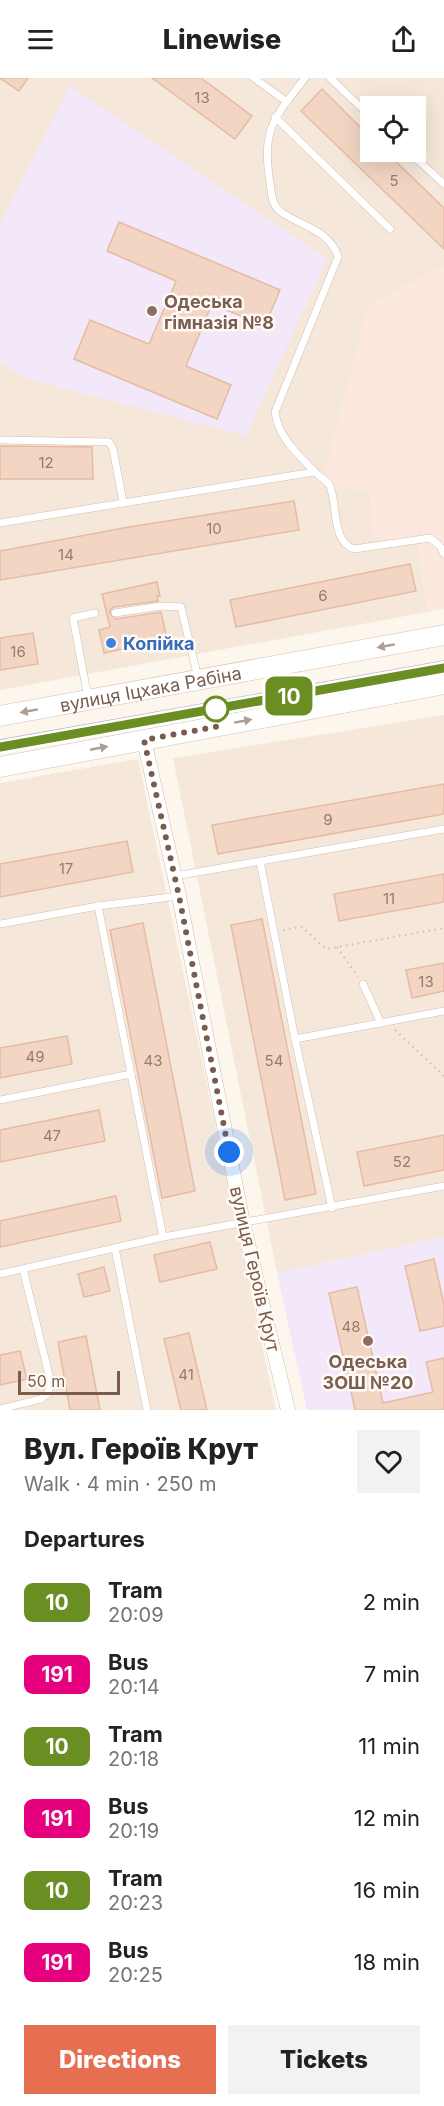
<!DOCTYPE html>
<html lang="en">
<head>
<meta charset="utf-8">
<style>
	:root { --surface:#fff; --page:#f2f2f2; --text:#222; --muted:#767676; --accent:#e76f51 }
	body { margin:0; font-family:Inter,sans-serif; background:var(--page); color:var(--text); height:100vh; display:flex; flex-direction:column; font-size:22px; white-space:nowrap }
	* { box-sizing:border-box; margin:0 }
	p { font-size:20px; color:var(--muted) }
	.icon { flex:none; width:33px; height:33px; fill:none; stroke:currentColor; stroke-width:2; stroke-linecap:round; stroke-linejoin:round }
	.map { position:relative; height:1332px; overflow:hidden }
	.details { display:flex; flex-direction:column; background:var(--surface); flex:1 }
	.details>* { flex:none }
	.badge { padding:0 12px; border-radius:9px; font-size:21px; line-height:39px }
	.fabs { position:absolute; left:360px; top:18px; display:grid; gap:12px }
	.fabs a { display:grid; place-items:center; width:66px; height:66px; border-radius:0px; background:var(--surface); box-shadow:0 6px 24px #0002; font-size:30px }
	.scale { position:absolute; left:18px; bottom:15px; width:102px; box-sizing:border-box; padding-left:6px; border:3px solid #7a5c4d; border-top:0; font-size:16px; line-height:21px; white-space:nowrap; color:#7a5c4d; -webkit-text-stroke:4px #fffaf3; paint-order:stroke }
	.you { position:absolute; width:30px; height:30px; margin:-15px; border:4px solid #fff; border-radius:50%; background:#1a73e8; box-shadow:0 0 0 9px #1a73e833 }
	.map>.badge { position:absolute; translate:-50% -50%; box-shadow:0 0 0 3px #fff }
	h2 { padding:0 24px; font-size:22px; line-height:54px }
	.round { display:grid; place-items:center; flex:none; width:63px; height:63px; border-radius:0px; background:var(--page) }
	.summary { display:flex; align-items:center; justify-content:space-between; height:102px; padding:0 24px }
	h1 { font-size:28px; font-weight:800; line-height:45px }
	.button { display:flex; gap:12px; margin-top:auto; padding:12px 24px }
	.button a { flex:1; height:69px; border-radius:0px; background:var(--accent); color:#fff; font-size:24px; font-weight:800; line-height:69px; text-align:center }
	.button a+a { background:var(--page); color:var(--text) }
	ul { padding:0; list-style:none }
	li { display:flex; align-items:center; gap:18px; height:72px; padding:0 24px }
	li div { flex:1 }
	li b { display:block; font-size:22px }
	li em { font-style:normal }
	li .badge { min-width:66px; font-weight:700; text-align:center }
	header { display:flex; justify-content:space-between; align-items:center; height:78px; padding:0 24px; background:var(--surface); font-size:27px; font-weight:800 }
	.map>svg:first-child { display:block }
	.residential { fill:#f5e8da; fill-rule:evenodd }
	.commercial { fill:#fde8e0 }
	.education { fill:#f3e8fa }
	.building { fill:#f3d5c3; stroke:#e6bba3; stroke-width:1.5 }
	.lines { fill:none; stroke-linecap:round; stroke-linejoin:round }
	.service-casing { stroke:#d1beb0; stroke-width:8 }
	.minor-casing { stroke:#d1beb0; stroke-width:15 }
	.secondary-casing { stroke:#d6c0b0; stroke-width:21 }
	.path { stroke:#d9b8a5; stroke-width:2; stroke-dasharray:1.5 4.5; stroke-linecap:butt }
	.service { stroke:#fff; stroke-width:7 }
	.minor { stroke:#fff; stroke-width:14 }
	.secondary { stroke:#fff; stroke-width:20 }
	.tram { stroke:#b9a8c9; stroke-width:1.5 }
	.oneway { fill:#af9d94 }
	.line-casing { stroke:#fff; stroke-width:14 }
	.line { stroke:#6b8e23; stroke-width:9 }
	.walk { stroke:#7a5c4d; stroke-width:6; stroke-dasharray:0 10.8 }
	.education-dot { fill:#8d6e63; stroke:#fffaf3; stroke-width:2 }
	.shop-dot { fill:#3f7fe0; stroke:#fffaf3; stroke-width:2 }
	.stop-dot { fill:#fff; stroke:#6b8e23; stroke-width:3 }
	.labels { text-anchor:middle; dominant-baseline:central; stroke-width:5; stroke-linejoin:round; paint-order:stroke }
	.number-label { font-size:15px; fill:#987a6a }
	.education-label { font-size:18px; font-weight:bold; fill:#785e54; stroke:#fffaf3; text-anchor:start }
	.shop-label { font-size:18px; font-weight:bold; fill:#366cbe; stroke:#fffaf3; text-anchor:start }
	.street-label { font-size:18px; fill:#7a5c4d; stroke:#fffaf3 }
</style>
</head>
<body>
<header><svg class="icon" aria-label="menu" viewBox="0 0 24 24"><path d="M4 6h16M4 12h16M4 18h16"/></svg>Linewise<svg class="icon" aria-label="share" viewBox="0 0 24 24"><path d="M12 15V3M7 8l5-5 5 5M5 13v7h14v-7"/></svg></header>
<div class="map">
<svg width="444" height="1332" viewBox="0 0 444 1332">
	<rect width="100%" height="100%" fill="#fdf6ec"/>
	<g class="residential">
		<path d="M0,0H444V190L433,192L323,408L369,412L417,462L428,534L0,612ZM370,28H416V74H370Z"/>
		<path d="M444,637V1159L277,1195L173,680Z"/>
		<path d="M138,681L276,1332H0V705Z"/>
	</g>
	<path class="commercial" d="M444,190V531L428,534L417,462L374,469L369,412L322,408L367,229L433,192Z"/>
	<g class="education">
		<path d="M70,8L327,181L246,358L28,301L0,285V146Z"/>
		<path d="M444,1159V1332H307L277,1195Z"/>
	</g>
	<g class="building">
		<path d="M0,0H28L19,13Z"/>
		<path d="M152,0H201L252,38L235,61Z"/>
		<path d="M322,11L370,59V74H386L444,130V171L301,33Z"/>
		<path d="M119,144L280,212L265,248L212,226L186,288L231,307L217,341L74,281L90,242L149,266L176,203L107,173Z"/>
		<path d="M0,368L92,369L93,401H0Z"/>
		<path d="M294,423L299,452L0,502V473L129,449Z"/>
		<path d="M410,486L416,513L236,549L230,522Z"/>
		<path d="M157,504L160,518H157L158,523L114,529L110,532V536L116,541L161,534L167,561L104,575L99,552L110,549L102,516Z"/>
		<path d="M33,555L38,586L0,592V560Z"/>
		<path d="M444,706V736L218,776L212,747Z"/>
		<path d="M127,763L133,794L0,819V786Z"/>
		<path d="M444,796V824L339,843L334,816Z"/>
		<path d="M262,841L316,1116L285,1122L231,847Z"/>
		<path d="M143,845L195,1113L162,1120L110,852Z"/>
		<path d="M444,885V913L412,920L406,892Z"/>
		<path d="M67,958L72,986L0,1000V970Z"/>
		<path d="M99,1032L105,1063L0,1084V1052Z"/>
		<path d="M444,1057V1092L364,1108L357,1074Z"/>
		<path d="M116,1118L121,1143L0,1169V1143Z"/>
		<path d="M210,1164L217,1191L160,1204L154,1177Z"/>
		<path d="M434,1181L444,1227V1248L420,1253L405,1188Z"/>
		<path d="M104,1189L110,1213L84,1219L78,1196Z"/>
		<path d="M357,1209L383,1325L433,1314L426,1284L444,1280V1332H355L329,1215Z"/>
		<path d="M189,1255L207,1332H181L164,1261Z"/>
		<path d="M86,1258L100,1332H70L58,1264Z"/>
		<path d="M20,1273L27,1301L0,1307V1277Z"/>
	</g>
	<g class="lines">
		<defs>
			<g id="service">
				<path d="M254,0L287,24"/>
				<path d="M305,0C274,41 261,50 270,105C272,116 271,127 281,134C302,149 330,152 338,179L275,334C278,358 296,375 313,392C318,398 326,401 330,408C338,428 331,463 354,471L430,460L440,468L444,476"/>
				<path d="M330,0L370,38"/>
				<path d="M275,39L390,151"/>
				<path d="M409,74L444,106"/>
				<path d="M0,362L109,364L113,371L123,424"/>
				<path d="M0,445L314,394"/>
				<path d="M115,535L161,528L181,529L198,600"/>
				<path d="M88,620L73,540L95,535"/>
				<path d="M260,783L295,961L332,1130"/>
				<path d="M175,798L444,751"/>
				<path d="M98,828L163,1159L444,1108"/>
				<path d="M0,846L98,828L179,818"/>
				<path d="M363,906L381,945"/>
				<path d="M295,961L444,933"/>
				<path d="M0,1022L131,996"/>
				<path d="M115,1170L147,1332"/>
				<path d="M0,1196L163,1159"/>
				<path d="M0,1331L41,1321L48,1315L51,1305L23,1191"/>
			</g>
			<path id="minor" d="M144,662L179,818L243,1145L288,1332"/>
			<g id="secondary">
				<path id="s1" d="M0,638L444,557"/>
				<path d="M0,689L444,606"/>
			</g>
		</defs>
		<use href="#service" class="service-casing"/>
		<use href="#minor" class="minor-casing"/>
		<use href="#secondary" class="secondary-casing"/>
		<g class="path">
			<path d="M283,852L302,849L326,871L444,850"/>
			<path d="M337,869L358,899"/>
			<path d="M395,952L444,998"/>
		</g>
		<use href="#service" class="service"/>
		<use href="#minor" class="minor"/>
		<use href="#secondary" class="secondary"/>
		<path class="tram" d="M0,662L444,583"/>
	</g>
	<defs><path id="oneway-solid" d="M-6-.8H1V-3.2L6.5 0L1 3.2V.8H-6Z" transform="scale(1.5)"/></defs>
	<g class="oneway">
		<use href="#oneway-solid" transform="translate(386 568) rotate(170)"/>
		<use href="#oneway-solid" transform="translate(29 633) rotate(170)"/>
		<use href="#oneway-solid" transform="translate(243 643) rotate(-10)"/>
		<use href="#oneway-solid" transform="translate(99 670) rotate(-11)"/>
	</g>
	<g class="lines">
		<defs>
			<path id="line" d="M0,669L444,590"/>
		</defs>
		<use href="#line" class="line-casing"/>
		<use href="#line" class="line"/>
		<path class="walk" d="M216,631L220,648L144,662L179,818L229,1074"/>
	</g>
	<g class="education-dot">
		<circle cx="152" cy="233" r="6"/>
		<circle cx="368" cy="1263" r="6"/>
	</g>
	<circle class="shop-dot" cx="111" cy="565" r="6"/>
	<circle class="stop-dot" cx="216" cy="631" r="12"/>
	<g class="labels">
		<g class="number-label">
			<text x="202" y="19">13</text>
			<text x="394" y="102">5</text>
			<text x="46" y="384">12</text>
			<text x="214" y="450">10</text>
			<text x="66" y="476">14</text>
			<text x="323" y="517">6</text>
			<text x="18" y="573">16</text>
			<text x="328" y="741">9</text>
			<text x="66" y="790">17</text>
			<text x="389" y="820">11</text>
			<text x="426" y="903">13</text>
			<text x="35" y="978">49</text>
			<text x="153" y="982">43</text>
			<text x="274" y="982">54</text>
			<text x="52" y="1057">47</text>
			<text x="402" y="1083">52</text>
			<text x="351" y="1248">48</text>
			<text x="186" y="1296">41</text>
		</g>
		<g class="education-label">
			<text x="164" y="223">Одеська<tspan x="164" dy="21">гімназія №8</tspan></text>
			<text x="368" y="1283" text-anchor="middle">Одеська<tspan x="368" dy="21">ЗОШ №20</tspan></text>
		</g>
		<g class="shop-label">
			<text x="123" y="565">Копійка</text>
		</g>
		<g class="street-label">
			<text stroke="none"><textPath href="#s1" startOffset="153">вулиця Іцхака Рабіна</textPath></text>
			<text transform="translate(255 1191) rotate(77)">вулиця Героїв Крут</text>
		</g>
	</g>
</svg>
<div class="fabs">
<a><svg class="icon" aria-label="locate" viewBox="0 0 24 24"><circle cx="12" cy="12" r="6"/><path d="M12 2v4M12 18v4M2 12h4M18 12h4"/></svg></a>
</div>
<div class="scale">50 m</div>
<div class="you" style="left:229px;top:1074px"></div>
<b class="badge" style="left:289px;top:618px;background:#6b8e23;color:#fff">10</b>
</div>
<section class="details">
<div class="summary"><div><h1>Вул. Героїв Крут</h1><p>Walk · 4 min · 250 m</p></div><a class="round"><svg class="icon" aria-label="heart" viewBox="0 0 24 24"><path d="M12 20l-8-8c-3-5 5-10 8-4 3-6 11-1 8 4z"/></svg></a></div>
<h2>Departures</h2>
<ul>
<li><span class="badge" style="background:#6b8e23;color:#fff">10</span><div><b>Tram</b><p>20:09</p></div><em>2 min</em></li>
<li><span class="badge" style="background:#e6007e;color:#fff">191</span><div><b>Bus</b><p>20:14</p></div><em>7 min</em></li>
<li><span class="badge" style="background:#6b8e23;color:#fff">10</span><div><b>Tram</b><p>20:18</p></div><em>11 min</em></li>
<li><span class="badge" style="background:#e6007e;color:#fff">191</span><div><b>Bus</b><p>20:19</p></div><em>12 min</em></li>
<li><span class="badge" style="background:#6b8e23;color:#fff">10</span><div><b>Tram</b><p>20:23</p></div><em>16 min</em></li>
<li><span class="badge" style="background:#e6007e;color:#fff">191</span><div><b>Bus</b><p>20:25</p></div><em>18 min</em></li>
</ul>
<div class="button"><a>Directions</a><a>Tickets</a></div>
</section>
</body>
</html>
